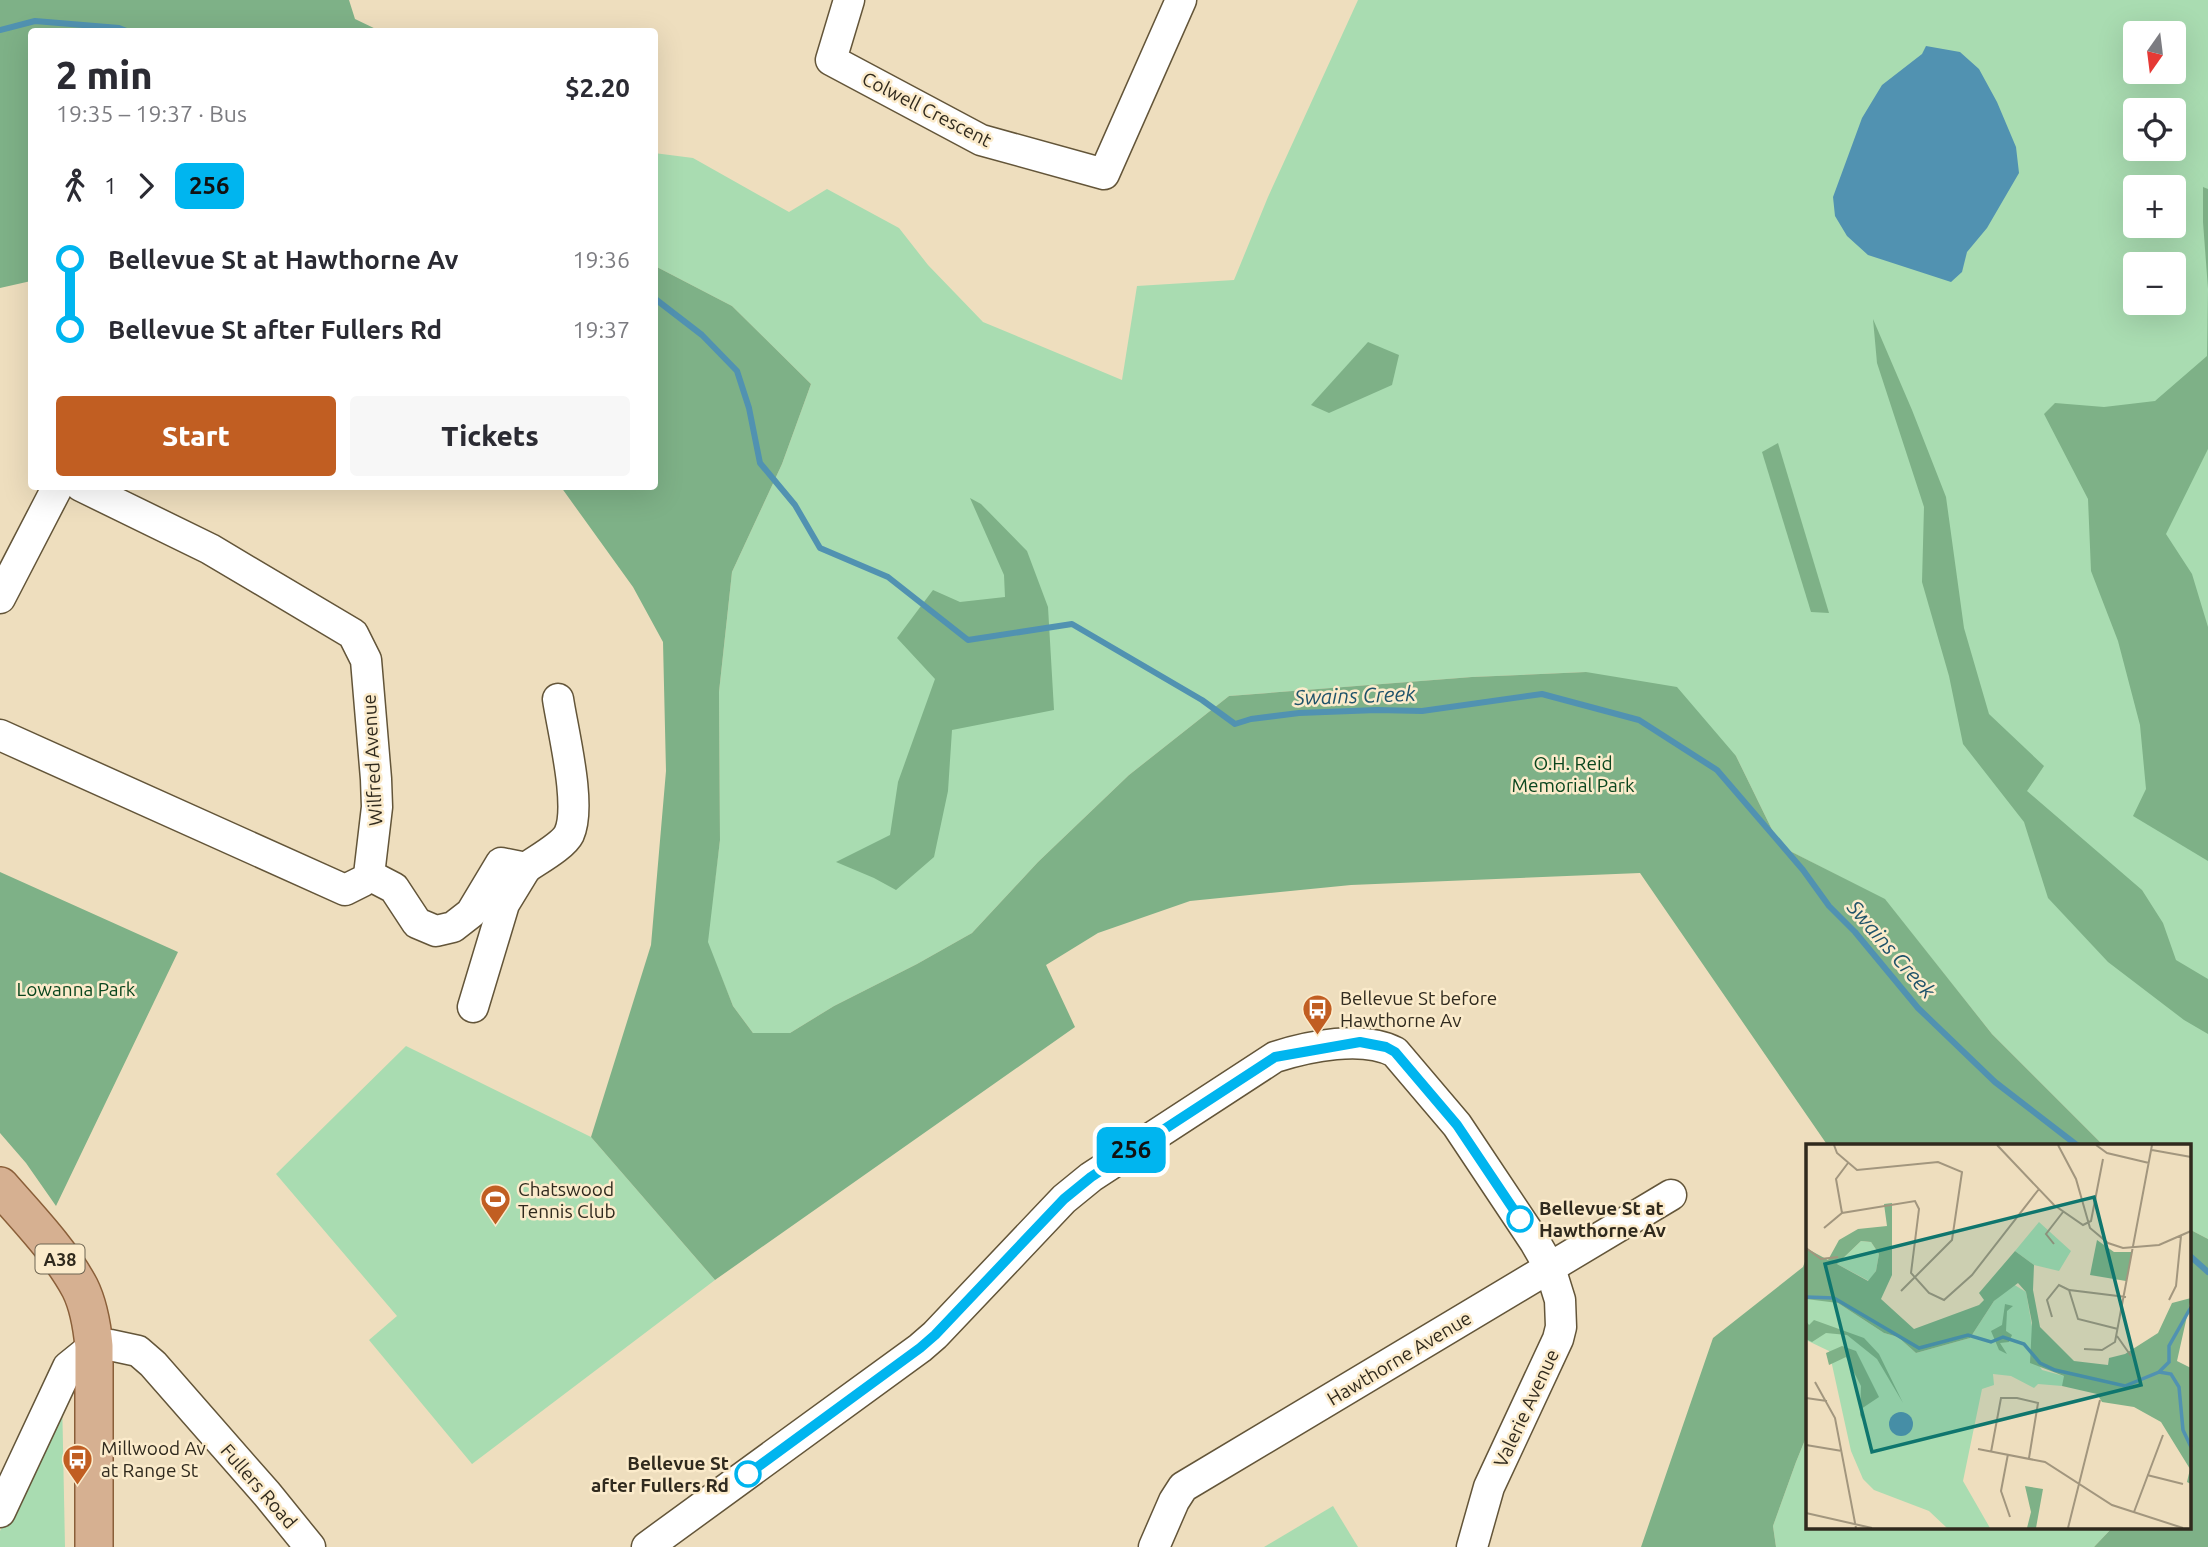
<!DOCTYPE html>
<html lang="en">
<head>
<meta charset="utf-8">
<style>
	:root { --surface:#fff; --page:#f7f7f7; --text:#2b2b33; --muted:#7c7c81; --accent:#c15e22 }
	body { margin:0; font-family:Ubuntu,sans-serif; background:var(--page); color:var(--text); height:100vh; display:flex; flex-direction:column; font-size:26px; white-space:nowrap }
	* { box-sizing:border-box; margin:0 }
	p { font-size:23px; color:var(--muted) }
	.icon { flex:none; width:38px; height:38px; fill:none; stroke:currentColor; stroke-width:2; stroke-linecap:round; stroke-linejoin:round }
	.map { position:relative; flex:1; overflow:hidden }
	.drawer { position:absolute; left:28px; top:28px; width:630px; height:462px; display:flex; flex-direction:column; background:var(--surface); border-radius:7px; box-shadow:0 7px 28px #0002 }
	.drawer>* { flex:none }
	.badge { padding:0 14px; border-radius:10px; font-size:24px; line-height:46px }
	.needle { width:46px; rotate:194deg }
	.tools { position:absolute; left:2123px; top:21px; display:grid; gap:14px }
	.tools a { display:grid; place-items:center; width:63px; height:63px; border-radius:7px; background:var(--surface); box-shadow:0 7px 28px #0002; font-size:35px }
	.map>.badge { position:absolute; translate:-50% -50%; box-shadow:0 0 0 4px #fff }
	.legs { display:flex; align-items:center; gap:10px; height:77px; padding:0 28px; font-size:23px }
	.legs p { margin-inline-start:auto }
	.summary { display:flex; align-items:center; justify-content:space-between; height:119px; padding:0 28px }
	h1 { font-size:38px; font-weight:800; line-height:52px }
	.action { display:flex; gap:14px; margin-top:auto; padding:14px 28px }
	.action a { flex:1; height:80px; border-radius:7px; background:var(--accent); color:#fff; font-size:28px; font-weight:800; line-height:80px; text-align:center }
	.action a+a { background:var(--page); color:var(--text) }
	ul { padding:0 28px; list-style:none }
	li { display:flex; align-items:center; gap:24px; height:70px; font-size:26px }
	li i { display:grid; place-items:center; width:10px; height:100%; margin:0 9px; background:currentColor }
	li i::after { content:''; width:18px; height:18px; margin:-9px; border:5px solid; border-radius:50%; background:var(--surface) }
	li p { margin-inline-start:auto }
	li:first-child i { background:linear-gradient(#0000 50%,currentColor 0) }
	li:last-child i { background:linear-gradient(currentColor 50%,#0000 0) }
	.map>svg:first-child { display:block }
	.green { fill:#a9dcb1; fill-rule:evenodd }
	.forest { fill:#7eb187 }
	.water { fill:#5192b1 }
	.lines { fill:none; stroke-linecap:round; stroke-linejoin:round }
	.stream { stroke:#5192b1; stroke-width:6 }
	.minor-casing { stroke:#635539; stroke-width:33 }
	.major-casing { stroke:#8a5f39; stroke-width:40 }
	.minor { stroke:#fff; stroke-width:30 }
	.major { stroke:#d6b091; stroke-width:37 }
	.line-1-casing { stroke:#fff; stroke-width:16 }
	.line-1 { stroke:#00b5ef; stroke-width:10 }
	.stop-1-dot { fill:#fff; stroke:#00b5ef; stroke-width:3.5 }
	.labels { text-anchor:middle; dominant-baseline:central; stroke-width:5; stroke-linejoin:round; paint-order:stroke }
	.shield { fill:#fbebcb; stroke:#6d6452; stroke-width:2 }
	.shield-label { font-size:18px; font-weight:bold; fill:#302a1e }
	.street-label { font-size:19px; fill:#302a1e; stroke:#fbebcb }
	.park-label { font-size:19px; fill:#0a461e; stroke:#fbebcb }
	.poi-label { font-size:19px; fill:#302a1e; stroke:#fbebcb; text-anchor:start }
	.stop-label { font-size:19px; font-weight:bold; fill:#302a1e; stroke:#fbebcb; text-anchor:start }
	.water-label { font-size:21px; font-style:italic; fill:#1f536a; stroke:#fbebcb }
	.inset-river { fill:none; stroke:#5192b1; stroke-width:3.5 }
	.inset-road { fill:none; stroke:#a2967e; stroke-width:2 }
	.view { fill:#0f766e; fill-opacity:0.15; stroke:#0f766e; stroke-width:3.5 }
	.inset-edge { fill:none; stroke:#302a1e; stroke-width:3.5 }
</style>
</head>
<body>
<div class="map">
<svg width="2208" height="1547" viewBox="0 0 2208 1547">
	<rect width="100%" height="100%" fill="#eedebe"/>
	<g class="green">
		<path d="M1358,0H2208V1239L2189,1229V1146H2104L1992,1034L1885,900L1780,846L1736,756L1586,672L1472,677L1229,696L1129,775L1038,862L972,933L917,964L834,1006L790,1033H753L733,1006L707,942L720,840L719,692L732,572L782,464L811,384L732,306L655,266L654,153L693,158L789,212L827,189L899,228L928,265L983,322L1122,380L1137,286L1234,280L1268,197ZM2135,33H2174V72H2135ZM2135,110H2174V149H2135ZM2135,187H2174V226H2135ZM2135,264H2174V303H2135Z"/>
		<path d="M406,1046L591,1137L715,1280L472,1464L369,1340L397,1316L276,1174Z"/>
		<path d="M62,1395L65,1547H0V1531Z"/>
		<path d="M1807,1435V1528H2112L2094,1547H1776L1773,1526L1796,1462Z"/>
		<path d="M1333,1506L1358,1547H1264Z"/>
	</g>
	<g class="forest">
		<path d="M0,0H349L355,19L380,31L32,32L31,281L0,288Z"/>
		<path d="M2203,187L2208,189V449L2166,534L2192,574L2208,627V861L2133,816L2146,789L2140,725L2118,641L2091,571L2088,499L2044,414L2055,403L2104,407L2155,401L2207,356L2208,289L2203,222Z"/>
		<path d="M655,266L732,306L811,384L782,464L732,572L719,692L720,840L708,942L733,1006L753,1033H790L834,1006L917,964L972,933L1038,862L1129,775L1229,696L1472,677L1586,672L1677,687L1736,756L1780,846L1885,899L1992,1034L2104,1146H1828L1640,873L1351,885L1190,901L1098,933L1046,965L1075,1027L715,1280L591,1137L651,945L666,771L663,642L633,587L561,487L654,486Z"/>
		<path d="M1873,319L1912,410L1946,497L1964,628L1989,714L2044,766L2027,791L2142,890L2163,923L2176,960L2208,979V1034L2184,1020L2108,962L2048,898L2024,822L1963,744L1949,676L1922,582L1924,507L1877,363Z"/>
		<path d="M1368,342L1399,355L1392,385L1329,413L1311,405Z"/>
		<path d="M1778,443L1829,613L1811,612L1762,452Z"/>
		<path d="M970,498L981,504L1027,551L1048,607L1054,710L952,730L948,791L934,857L896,890L874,878L836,862L890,835L898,782L935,679L897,638L933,590L960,602L1005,597L1004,575Z"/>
		<path d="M0,872L178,952L56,1206L26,1163L0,1133Z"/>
		<path d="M2189,1229L2208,1239V1547H2094L2112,1528H2189Z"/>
		<path d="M1807,1256V1435L1796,1462L1773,1526L1776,1547H1641L1713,1338L1803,1267Z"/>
	</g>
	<path class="water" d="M1926,46L1960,52L1979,69L1997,102L2016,147L2019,173L1987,228L1967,252L1962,272L1951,282L1868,255L1847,236L1835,216L1833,197L1862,118L1882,85L1922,54Z"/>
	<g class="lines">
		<g class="stream">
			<path d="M0,30L35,21L119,28L129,32"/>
			<path d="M654,298L702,335L737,371L749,408L760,463L795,505L820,548L888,577L968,640L1072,624L1202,700L1235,724L1251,719L1299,713L1377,710L1422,711L1542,694L1639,720L1717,770L1803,870L1829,906L1855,932L1918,1008L1995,1082L2078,1146"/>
			<path d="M2189,1255L2208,1272"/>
		</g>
		<defs>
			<g id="minor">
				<path d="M849,0L831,60L981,140L1104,174L1181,0"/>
				<path d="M0,598L58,486"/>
				<path d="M0,735L345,890L363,881L369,875L377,807L376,779L366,660L353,634L210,549L81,486"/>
				<path d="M369,875L394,888L417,923L436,931L453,927L471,913L501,863L526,868C537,860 563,846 569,834C582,806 563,732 558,699"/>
				<path d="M473,1007L504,904L526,868"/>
				<path d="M0,1512L68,1367L94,1346L110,1345L138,1351L153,1364L267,1494L310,1547"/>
				<path d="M647,1547L920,1348L935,1335L1064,1199L1091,1177L1275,1057C1309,1046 1363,1035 1395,1052L1457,1125L1535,1242L1550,1268L1560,1300L1561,1327L1558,1339L1489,1487L1472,1547"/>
				<path d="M1154,1547L1174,1501L1183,1487L1671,1195"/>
			</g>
			<path id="major" d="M0,1186C27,1217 61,1252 80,1288C89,1306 92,1326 94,1346V1547"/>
		</defs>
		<use href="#minor" class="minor-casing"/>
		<use href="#major" class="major-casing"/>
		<use href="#minor" class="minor"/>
		<use href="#major" class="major"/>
	</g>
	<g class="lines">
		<defs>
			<path id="line-1" d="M748,1474L920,1348L935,1335L1064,1199L1091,1177L1275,1057L1360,1042L1386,1047L1395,1052L1457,1125L1520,1219"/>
		</defs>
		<use href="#line-1" class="line-1-casing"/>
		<use href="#line-1" class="line-1"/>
	</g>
	<defs>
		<symbol id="bus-pin" viewBox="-11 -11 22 30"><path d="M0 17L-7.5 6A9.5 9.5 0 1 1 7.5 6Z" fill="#c15e22" stroke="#fbebcb"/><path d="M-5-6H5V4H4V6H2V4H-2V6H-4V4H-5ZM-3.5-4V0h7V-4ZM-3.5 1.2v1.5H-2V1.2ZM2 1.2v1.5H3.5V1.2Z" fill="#fff"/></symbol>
		<symbol id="stadium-pin" viewBox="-11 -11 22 30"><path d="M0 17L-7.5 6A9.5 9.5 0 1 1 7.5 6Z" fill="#c15e22" stroke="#fbebcb"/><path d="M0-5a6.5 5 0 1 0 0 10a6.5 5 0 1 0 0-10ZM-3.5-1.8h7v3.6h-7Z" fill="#fff"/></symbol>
	</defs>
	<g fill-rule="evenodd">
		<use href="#bus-pin" x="1300" y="992" width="35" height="47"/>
		<use href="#stadium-pin" x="478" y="1182" width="35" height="47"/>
		<use href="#bus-pin" x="60" y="1442" width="35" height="47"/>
	</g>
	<g class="stop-1-dot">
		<circle cx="1520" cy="1219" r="12"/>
		<circle cx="748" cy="1474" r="12"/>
	</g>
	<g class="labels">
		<rect class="shield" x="35.5" y="1244.5" width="49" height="29" rx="5"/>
		<g class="shield-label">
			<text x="60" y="1259">A38</text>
		</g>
		<g class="street-label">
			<text transform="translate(927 109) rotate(27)">Colwell Crescent</text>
			<text transform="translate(372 760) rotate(-93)">Wilfred Avenue</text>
			<text transform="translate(1399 1358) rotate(-31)">Hawthorne Avenue</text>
			<text transform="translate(1526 1408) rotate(-65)">Valerie Avenue</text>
			<text transform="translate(259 1486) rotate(49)">Fullers Road</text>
		</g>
		<g class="park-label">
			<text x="1573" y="763">O.H. Reid<tspan x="1573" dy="22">Memorial Park</tspan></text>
			<text x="76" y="989">Lowanna Park</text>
		</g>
		<g class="poi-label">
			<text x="1340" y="998">Bellevue St before<tspan x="1340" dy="22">Hawthorne Av</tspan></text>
			<text x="518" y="1189">Chatswood<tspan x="518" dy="22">Tennis Club</tspan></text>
			<text x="101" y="1448">Millwood Av<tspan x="101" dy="22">at Range St</tspan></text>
		</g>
		<g class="stop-label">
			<text x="1539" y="1208">Bellevue St at<tspan x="1539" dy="22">Hawthorne Av</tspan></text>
			<text x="729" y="1463" text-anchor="end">Bellevue St<tspan x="729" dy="22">after Fullers Rd</tspan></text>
		</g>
		<g class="water-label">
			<text transform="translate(1355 695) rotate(-2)">Swains Creek</text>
			<text transform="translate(1892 949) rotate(49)">Swains Creek</text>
		</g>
	</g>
	<g transform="translate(1806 1144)">
		<rect width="385" height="385" fill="#eedebe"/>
		<path d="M233,78L265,107L253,127L228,121L209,107ZM55,97L65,98L73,110L70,127L63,137L31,120ZM0,120L13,154L32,159L78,189L92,193L110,209L164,194L188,157L207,140L220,148L228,194L225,209L236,226L258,232L260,237L256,242L232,240L228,244L205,232L187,230L188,241L176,245L157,337L184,384H141L123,367L68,346L57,335L45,307L23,207L0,196Z" fill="#a9dcb1"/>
		<path d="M86,59V131L75,155L108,185L173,161L178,156L173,149L209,107L228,121L227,146L234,183L268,217L302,221L303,214L319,210L352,189L366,159L385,154L371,217L385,224V340L381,338L384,325L355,278L328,263L296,258L291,250L256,242L258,232L224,219L226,179L220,148L212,139L188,157L164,194L110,209L92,193L78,189L32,159L0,155V104L22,116L33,96L52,85L81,82L78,60ZM55,97L65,98L73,110L70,127L62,137L31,120ZM291,96L308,108H326L320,137L284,131ZM199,160L207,162L201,167L200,187L206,191L203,198L194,199L201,210L193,206L185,187L196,181ZM8,176L58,194L73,210L97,259L71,215L41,191L20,189L6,198L0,195V177L3,181ZM36,202L50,207L73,253L55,265L61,285L54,271L55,242L40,213L23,221L20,209ZM219,342L237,345L230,384H221L225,368Z" fill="#7eb187" fill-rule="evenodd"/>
		<path d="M83 280a12 12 0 1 1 24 0a12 12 0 1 1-24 0Z" fill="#5192b1"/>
		<path class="inset-river" d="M0,153L28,154L113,204L162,191L185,198L197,193L218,200L234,219L249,226L319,242L353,228L363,218V202L385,163M353,228L365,230L373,243L377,286L385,303"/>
		<path class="inset-road" d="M28,1L31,9L51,26L132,18L156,28L146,96L95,147M191,1L248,61L277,81L285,77L297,15M252,1L270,35L284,84L302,99L317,104L353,101L385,87M290,1L301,9L343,19M346,6L385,13M36,69L30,35L42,19M18,84L36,69L109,57L113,65L105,129L123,149L138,156L166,131L233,45M248,100L240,90L257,68M0,104L15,115L32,113M363,156L370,142L375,92M246,173L241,156L253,141L263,146M312,185L272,175L263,146L320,153M311,192L325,212M278,205L296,206L309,198L346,1M9,238L29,274L50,384M0,254L21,257M0,301L36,307M172,305L239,318L306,361L377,384M185,308L195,254H211L232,259L223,314M202,310L195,347L204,373M341,331L377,340M328,368L357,291M0,369L66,384M262,384L294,256"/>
		<path class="view" d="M288,53L335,241L66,308L19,120Z"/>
		<rect width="385" height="385" class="inset-edge"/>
	</g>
</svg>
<div class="tools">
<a><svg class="needle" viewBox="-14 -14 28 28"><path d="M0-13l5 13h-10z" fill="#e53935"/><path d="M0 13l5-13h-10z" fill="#7c7c81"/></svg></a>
<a><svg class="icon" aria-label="locate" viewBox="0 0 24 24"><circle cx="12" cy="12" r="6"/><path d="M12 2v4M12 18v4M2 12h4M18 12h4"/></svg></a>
<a>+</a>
<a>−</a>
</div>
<b class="badge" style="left:1131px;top:1150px;background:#00b5ef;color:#111">256</b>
<section class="drawer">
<div class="summary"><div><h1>2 min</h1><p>19:35 – 19:37 · Bus</p></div><b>$2.20</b></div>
<div class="legs"><svg class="icon" aria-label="walk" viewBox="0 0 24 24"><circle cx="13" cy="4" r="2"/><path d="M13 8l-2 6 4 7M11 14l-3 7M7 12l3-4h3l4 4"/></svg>1<svg class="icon" aria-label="forward" viewBox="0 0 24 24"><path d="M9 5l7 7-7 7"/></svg><b class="badge" style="background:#00b5ef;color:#111">256</b></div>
<ul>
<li><i style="color:#00b5ef"></i><b>Bellevue St at Hawthorne Av</b><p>19:36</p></li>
<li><i style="color:#00b5ef"></i><b>Bellevue St after Fullers Rd</b><p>19:37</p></li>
</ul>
<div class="action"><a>Start</a><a>Tickets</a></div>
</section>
</div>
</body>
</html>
